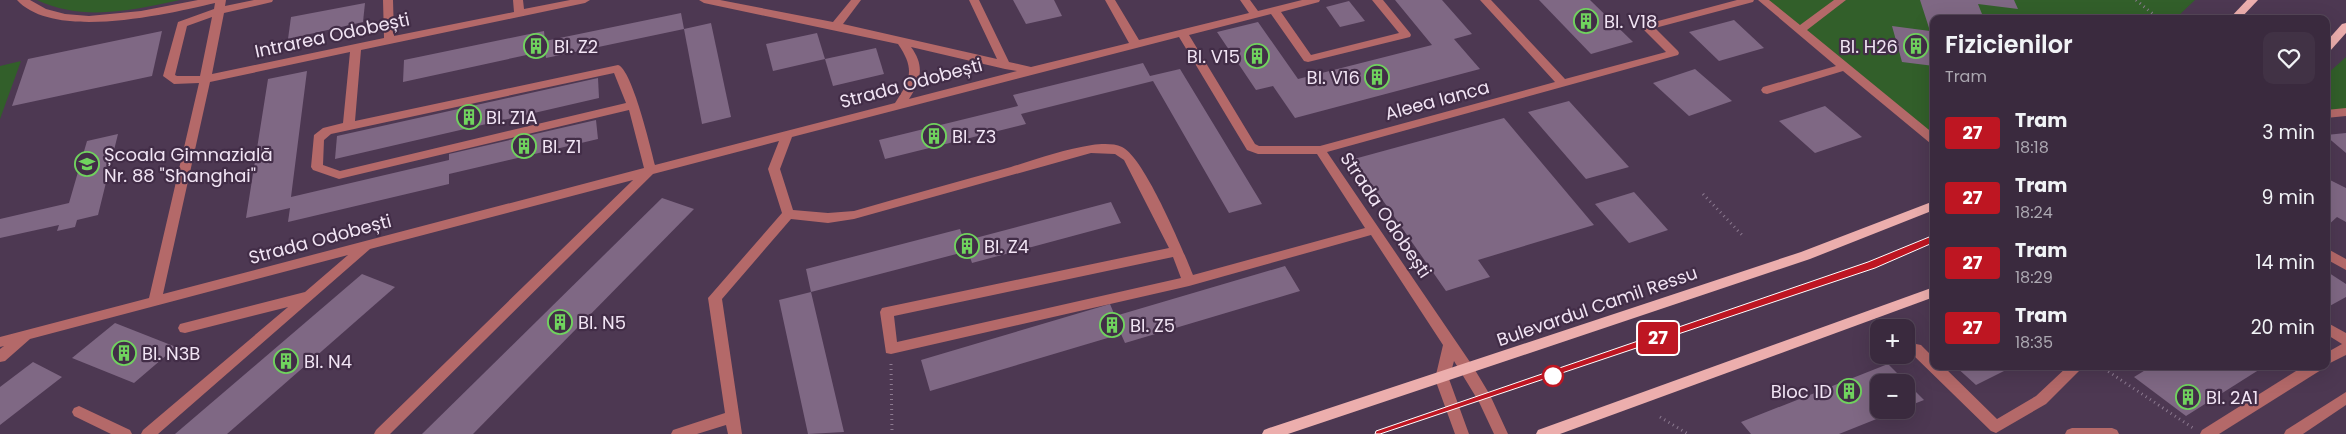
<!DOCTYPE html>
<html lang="en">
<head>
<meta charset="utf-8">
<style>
	:root { --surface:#3a2a3e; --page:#413245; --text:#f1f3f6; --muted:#aba7b0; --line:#544658 }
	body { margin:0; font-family:Poppins,sans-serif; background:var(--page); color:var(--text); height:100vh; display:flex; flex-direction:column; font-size:19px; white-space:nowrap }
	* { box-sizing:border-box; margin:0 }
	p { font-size:16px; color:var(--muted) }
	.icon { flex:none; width:28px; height:28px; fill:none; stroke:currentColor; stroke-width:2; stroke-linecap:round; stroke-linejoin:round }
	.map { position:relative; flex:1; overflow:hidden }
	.side { position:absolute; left:1930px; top:15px; width:400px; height:355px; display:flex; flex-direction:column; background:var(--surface); border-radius:10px; box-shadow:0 5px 20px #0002,0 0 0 1px var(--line) }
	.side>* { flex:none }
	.badge { padding:0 10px; border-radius:4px; font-size:18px; line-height:32px }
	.buttons { position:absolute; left:1870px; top:319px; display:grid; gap:10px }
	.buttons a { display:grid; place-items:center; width:45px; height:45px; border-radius:10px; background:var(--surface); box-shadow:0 5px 20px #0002,0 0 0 1px var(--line); font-size:25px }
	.map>.badge { position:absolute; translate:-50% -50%; box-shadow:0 0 0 2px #fff }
	.round { display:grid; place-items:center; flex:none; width:52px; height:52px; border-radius:10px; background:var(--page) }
	.summary { display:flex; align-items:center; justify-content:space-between; height:85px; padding:0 15px }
	h1 { font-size:24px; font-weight:600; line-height:38px }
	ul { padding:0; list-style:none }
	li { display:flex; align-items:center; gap:15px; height:65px; padding:0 15px }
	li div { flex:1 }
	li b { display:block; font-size:19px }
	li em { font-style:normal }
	li .badge { min-width:55px; font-weight:700; text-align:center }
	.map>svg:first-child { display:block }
	.green { fill:#325f2a }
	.building { fill:#7f6884 }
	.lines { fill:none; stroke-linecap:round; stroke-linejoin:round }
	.path { stroke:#8c7a90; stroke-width:3; stroke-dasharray:1 4; stroke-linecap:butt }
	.minor { fill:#b46969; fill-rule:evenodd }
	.major { fill:#ecaead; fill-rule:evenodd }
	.line { fill:#be1622; stroke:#fff }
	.stop-dot { fill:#fff; stroke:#be1622; stroke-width:2.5 }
	.labels { text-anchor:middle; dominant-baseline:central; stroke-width:4.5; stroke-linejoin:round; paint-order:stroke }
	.poi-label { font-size:18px; fill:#f1e4f4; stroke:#422d47; text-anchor:start }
	.street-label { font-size:18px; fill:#f1e4f4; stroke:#422d47 }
</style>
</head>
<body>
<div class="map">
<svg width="2346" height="434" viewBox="0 0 2346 434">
	<rect width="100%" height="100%" fill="#4d3852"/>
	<g class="green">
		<path d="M37,0H180C132,10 84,22 37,0Z"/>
		<path d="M1763,0H2195L2175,19H1934V140Z"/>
		<path d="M2346,57V112L2326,114V75Z"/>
		<path d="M21,61L0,119V120V66Z"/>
	</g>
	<g class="building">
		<path d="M1013,0H1054L1062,16L1026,24Z"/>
		<path d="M1395,0H1442L1472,34L1454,39L1480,69L1295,118L1273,86L1256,90L1217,32L1258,22L1298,79L1432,45Z"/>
		<path d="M1539,0H1590L1633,42L1591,54Z"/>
		<path d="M1920,0H2014L2018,9L1978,4L1984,19H1934V66L1902,62L1892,26L1930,31Z"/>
		<path d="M1349,1L1365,21L1340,27L1326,7Z"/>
		<path d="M365,3L363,22L288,39L291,17Z"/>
		<path d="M681,13L684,29L546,58L545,51L403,82L404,60L544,31L545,41Z"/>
		<path d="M1734,20L1764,48L1719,61L1689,32Z"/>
		<path d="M711,23L731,117L702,124L684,29Z"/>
		<path d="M162,31L152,76L12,106L28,59Z"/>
		<path d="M817,33L825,59L773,71L766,44Z"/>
		<path d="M876,48L884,74L833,86L825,59Z"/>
		<path d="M1143,63L1150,76L1180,69L1262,204L1229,213L1153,81L1021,114L1026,124L885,159L879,140L1018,106L1013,95Z"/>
		<path d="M1695,69L1732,101L1689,116L1653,83Z"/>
		<path d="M307,71L291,197L449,160V154L596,120L598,139L449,174V184L288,222L290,208L246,218L268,79Z"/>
		<path d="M598,78L599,98L335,159L337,136Z"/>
		<path d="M1569,101L1629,167L1586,179L1528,112Z"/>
		<path d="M1825,106L1862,137L1815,153L1779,121Z"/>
		<path d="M1504,118L1594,225L1478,260L1490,277L1446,291L1354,159Z"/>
		<path d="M2346,133V153L2326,136V135Z"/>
		<path d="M118,134L98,215L77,220L75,227L57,231L59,225L0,238V219L69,203L87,141Z"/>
		<path d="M2326,178L2346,188V222L2337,217L2326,227Z"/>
		<path d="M1634,192L1668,230L1629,243L1595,204Z"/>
		<path d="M662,198L694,209L473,434H422Z"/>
		<path d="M1111,202L1121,223L972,263L968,251L811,292L844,432L808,434L779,300L811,292L806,269L960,229L964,241Z"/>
		<path d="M1285,266L1300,291L1125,343L1121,334L930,391L921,360L1110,304L1115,316Z"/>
		<path d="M2326,271L2346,284V297L2326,308Z"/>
		<path d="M362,274L395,287L227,434H175Z"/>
		<path d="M115,323L176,347L134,383L72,358Z"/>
		<path d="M33,362L62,377L0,425V387Z"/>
		<path d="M1888,364L1924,400L1906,407V382H1879V410H1899L1839,434H1751L1741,422Z"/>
		<path d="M1955,366H2014L1976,385Z"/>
		<path d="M2152,366H2265L2186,416L2134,377Z"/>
	</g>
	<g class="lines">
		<g class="path">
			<path d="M2136,0L2159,19"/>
			<path d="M1703,194L1742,235"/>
			<path d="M891,364L892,434"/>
			<path d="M2100,366L2193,428"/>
			<path d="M1660,417L1688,434"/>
		</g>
		<g class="minor">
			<path d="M17,0H30L46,9L65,14L89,16L141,11L198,0H226L225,6L254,0H273L272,2L224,13L212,74L384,38L383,0H393L394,36L514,12L513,0H523L524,9L570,0H590L585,3L361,50L355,121L618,65C632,69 651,149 655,165L895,103C911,79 915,69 898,44L704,3L699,0H720L833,22L851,0H861L843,24L997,59L969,0H979L1009,62L1031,67L1129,43L1105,0H1115L1139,40L1249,13L1240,0H1250L1258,11L1302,0H1320L1319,2L1281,12L1311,55L1399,33L1372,0H1383L1410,33L1411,35L1410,37L1308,62L1304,61L1271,14L1189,35L1255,144L1259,146H1320L1555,82L1480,0H1491L1565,79L1666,52L1643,29L1642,27L1643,25L1737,0H1754L1753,2L1655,28L1678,51L1679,53L1678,55L1327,152L1472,365L1490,395L1508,434H1494L1479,402L1454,361L1449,379L1469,434H1455L1435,379L1443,345L1371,235L1189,286L891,354L886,353L880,312L882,308L1169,248L1124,160L1115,154L1091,153L854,219L828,223L791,219L722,299L742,434H728L726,425L697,434H671L673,430L725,413L708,298L782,213L768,169L779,141L653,174L390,434H374L376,430L633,180L370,249L158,434H141L143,430L288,307L185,333L180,332L178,328L180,324L305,292L348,255L30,339L5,361L0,362V349L4,346L0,347V337L149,298L199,83L174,84L163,76L178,22L214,9L215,3C168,14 54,41 17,0ZM212,17L200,76H177L175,75L187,26ZM1179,37L1247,150L1258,154H1317L1365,228L1193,275C1183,250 1144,157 1122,147C1113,143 1101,144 1092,145C1065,149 1037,159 1011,167C959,181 906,196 854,211L828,213L793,210L780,169L792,137ZM911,47L1005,69L1017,71L909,99C921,80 925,66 911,47ZM350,52L343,123L323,128L314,135L311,167L313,170L339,179L629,110L644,168L163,294L210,82ZM614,73L626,103L340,171L323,165L324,140L331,134ZM1173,257L1181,278L897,342L894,316Z"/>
			<path d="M1758,0H1769L1800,25L1834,0H1846L1807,30L1934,134V144L1930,143L1843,71L1767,94L1763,93L1761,90L1763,87L1836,66Z"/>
			<path d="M2346,108V116L2326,118V110Z"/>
			<path d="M2326,248L2346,259V270L2326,259Z"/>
			<path d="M2326,322L2346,333V355L2326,365V353L2342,344L2326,334Z"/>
			<path d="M1916,344L1921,345L1934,358V366H1943L1997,419L2036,396L2068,366H2084L2046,404L1996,433L1991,431L1911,353L1909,349L1911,345Z"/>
			<path d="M2304,366H2323L2321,370L2219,434H2200L2202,430Z"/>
			<path d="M2346,392V405L2303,434H2284L2286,430Z"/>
			<path d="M79,406L130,430L132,434H111L74,416L72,412L74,408Z"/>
			<path d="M2072,428H2112L2117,430L2119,434H2065L2067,430Z"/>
		</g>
		<g class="major">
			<path d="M2247,0H2258L2240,19H2229Z"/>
			<path d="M2346,23V33L2330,51L2326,52V42L2342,24Z"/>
			<path d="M1934,201V210L1810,259L1288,434H1262L1264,430L1269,428L1801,252Z"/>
			<path d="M1934,287V297L1560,434H1536L1538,430Z"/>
		</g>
	</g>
	<path class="line" d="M1934,235L1937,236V241L1875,268L1380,434H1375L1376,431L1868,262Z"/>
	<defs>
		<symbol id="building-ring" viewBox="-11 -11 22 22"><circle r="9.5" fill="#422d47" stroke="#70d35e" stroke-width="1.5"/><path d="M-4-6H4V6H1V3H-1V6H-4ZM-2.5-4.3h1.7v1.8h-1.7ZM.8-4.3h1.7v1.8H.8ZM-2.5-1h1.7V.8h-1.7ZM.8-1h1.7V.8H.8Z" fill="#70d35e"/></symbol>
		<symbol id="school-ring" viewBox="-11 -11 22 22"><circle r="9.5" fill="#422d47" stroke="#70d35e" stroke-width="1.5"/><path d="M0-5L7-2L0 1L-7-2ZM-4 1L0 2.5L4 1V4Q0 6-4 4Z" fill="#70d35e"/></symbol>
	</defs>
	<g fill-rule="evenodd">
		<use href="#building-ring" x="1572" y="7" width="28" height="28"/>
		<use href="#building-ring" x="522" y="32" width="28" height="28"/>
		<use href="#building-ring" x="1902" y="32" width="28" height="28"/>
		<use href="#building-ring" x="1243" y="42" width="28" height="28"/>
		<use href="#building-ring" x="1363" y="63" width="28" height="28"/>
		<use href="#building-ring" x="455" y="103" width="28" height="28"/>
		<use href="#building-ring" x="920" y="122" width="28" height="28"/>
		<use href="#building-ring" x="510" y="132" width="28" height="28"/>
		<use href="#school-ring" x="73" y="150" width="28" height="28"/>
		<use href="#building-ring" x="953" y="232" width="28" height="28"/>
		<use href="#building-ring" x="546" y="308" width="28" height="28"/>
		<use href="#building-ring" x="1098" y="311" width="28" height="28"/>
		<use href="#building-ring" x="110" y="339" width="28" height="28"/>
		<use href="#building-ring" x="272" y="347" width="28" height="28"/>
		<use href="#building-ring" x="1835" y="377" width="28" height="28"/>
		<use href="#building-ring" x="2174" y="383" width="28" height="28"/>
	</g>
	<circle class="stop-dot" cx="1553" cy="376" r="10"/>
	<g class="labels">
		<g class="poi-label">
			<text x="1604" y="21">Bl. V18</text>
			<text x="554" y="46">Bl. Z2</text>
			<text x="1898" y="46" text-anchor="end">Bl. H26</text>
			<text x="1240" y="56" text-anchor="end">Bl. V15</text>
			<text x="1360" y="77" text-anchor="end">Bl. V16</text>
			<text x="486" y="117">Bl. Z1A</text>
			<text x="952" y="136">Bl. Z3</text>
			<text x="542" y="146">Bl. Z1</text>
			<text x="104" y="154">Școala Gimnazială<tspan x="104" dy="21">Nr. 88 "Shanghai"</tspan></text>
			<text x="984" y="246">Bl. Z4</text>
			<text x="578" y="322">Bl. N5</text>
			<text x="1130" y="325">Bl. Z5</text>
			<text x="142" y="353">Bl. N3B</text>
			<text x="304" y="361">Bl. N4</text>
			<text x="1832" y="391" text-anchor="end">Bloc 1D</text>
			<text x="2206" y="397">Bl. 2A1</text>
		</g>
		<g class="street-label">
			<text transform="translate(332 35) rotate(-12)">Intrarea Odobești</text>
			<text transform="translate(911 83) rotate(-15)">Strada Odobești</text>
			<text transform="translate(1437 100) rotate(-15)">Aleea Ianca</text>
			<text transform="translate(1386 215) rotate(56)">Strada Odobești</text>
			<text transform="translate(320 239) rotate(-15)">Strada Odobești</text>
			<text transform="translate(1597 306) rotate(-19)">Bulevardul Camil Ressu</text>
		</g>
	</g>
</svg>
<div class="buttons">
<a>+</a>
<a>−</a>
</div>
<b class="badge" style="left:1658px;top:338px;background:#be1622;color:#fff">27</b>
<section class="side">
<div class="summary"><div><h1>Fizicienilor</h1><p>Tram</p></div><a class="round"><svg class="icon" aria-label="heart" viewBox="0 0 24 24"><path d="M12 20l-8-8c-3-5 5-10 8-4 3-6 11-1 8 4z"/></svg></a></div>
<ul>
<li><span class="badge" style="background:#be1622;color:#fff">27</span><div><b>Tram</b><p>18:18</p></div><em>3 min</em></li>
<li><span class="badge" style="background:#be1622;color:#fff">27</span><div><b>Tram</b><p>18:24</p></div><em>9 min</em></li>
<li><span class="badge" style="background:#be1622;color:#fff">27</span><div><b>Tram</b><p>18:29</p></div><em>14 min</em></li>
<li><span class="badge" style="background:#be1622;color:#fff">27</span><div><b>Tram</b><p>18:35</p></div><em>20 min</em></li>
</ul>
</section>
</div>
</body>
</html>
